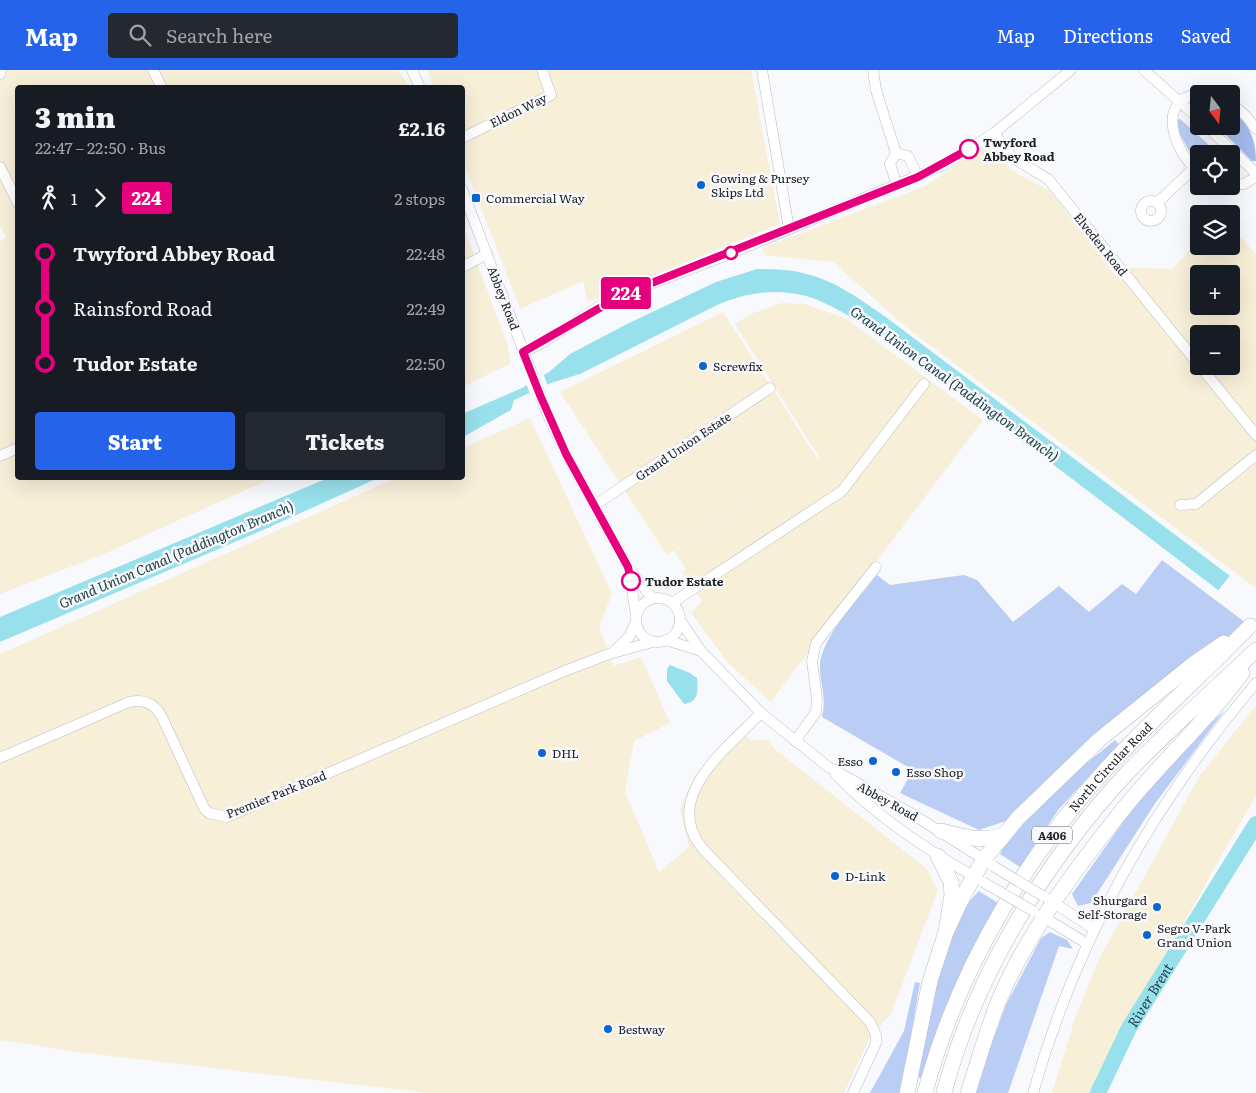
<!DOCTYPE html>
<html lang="en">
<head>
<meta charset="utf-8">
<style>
	:root { --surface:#171b24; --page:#242831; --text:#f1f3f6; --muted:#9ea1a6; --accent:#2563eb }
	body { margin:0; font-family:Literata,serif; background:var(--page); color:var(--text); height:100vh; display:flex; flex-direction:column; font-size:19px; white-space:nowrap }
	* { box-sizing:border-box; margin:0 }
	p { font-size:16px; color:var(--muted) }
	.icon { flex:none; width:28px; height:28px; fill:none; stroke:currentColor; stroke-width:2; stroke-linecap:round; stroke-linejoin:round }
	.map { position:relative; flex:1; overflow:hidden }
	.side { position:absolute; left:15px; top:15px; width:450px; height:395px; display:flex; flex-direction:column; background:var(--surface); border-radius:5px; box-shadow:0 5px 20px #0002 }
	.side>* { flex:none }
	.badge { padding:0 10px; border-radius:4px; font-size:18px; line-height:32px }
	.needle { width:32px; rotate:164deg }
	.buttons { position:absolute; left:1190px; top:15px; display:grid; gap:10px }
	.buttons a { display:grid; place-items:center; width:50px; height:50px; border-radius:5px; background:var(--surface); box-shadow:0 5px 20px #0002; font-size:25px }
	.map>.badge { position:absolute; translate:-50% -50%; box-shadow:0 0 0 2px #fff }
	.legs { display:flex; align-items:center; gap:8px; height:55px; padding:0 20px; font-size:16px }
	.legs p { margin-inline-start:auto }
	.head { display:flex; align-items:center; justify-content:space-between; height:85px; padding:0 20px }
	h1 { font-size:28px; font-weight:800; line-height:38px }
	.button { display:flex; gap:10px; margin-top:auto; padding:10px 20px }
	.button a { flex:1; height:58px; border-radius:5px; background:var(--accent); color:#fff; font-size:20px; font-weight:800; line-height:58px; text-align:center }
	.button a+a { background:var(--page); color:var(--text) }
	ul { padding:0 20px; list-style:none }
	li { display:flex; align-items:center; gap:18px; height:55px; font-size:19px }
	li i { display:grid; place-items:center; width:8px; height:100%; margin:0 6px; background:currentColor }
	li i::after { content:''; width:12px; height:12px; margin:-6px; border:4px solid; border-radius:50%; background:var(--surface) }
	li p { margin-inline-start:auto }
	li:first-child i { background:linear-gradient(#0000 50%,currentColor 0) }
	li:last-child i { background:linear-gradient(currentColor 50%,#0000 0) }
	header { display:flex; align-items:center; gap:30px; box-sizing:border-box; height:70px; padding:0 25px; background:var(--accent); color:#fff }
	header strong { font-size:24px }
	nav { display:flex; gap:28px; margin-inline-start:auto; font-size:18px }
	.search { width:350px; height:45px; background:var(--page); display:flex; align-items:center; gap:12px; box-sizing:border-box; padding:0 18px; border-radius:5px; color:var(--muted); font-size:19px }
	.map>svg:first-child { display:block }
	.industrial { fill:#f8efd9; fill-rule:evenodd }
	.green { fill:#bacdf4 }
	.forest { fill:#a3baea }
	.water { fill:#98e0eb }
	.pier { fill:#f7f9fd }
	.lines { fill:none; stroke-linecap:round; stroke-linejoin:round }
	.river { stroke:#98e0eb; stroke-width:16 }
	.minor-casing { stroke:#b7bcc6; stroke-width:11 }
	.highway-casing { stroke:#b7bcc6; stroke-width:16 }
	.minor { stroke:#fff; stroke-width:10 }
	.highway { stroke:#fff; stroke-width:15 }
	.minor-bridge-casing { stroke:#b7bcc6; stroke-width:11; stroke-linecap:butt }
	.minor-bridge { stroke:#fff; stroke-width:10 }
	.line-1-casing { stroke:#fff; stroke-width:11 }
	.line-1 { stroke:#e6007e; stroke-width:8 }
	.stop-1-dot { fill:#fff; stroke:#e6007e; stroke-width:2.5 }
	.poi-dot { fill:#0966cf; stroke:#f7f9fd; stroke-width:2 }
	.labels { text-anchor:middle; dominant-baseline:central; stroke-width:5; stroke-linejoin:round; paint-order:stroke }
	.shield { fill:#f7f9fd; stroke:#606266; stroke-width:1 }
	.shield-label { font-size:11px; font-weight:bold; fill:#202125 }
	.street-label { font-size:12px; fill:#202125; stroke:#f7f9fd }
	.stop-label { font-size:12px; font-weight:bold; fill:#202125; stroke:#f7f9fd; text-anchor:start }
	.poi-label { font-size:12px; fill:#202125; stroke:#f7f9fd; text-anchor:start }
	.water-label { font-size:14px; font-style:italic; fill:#1d4045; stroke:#f7f9fd }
</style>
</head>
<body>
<header>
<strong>Map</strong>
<div class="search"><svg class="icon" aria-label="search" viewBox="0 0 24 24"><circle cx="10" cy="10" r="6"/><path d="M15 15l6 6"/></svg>Search here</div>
<nav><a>Map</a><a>Directions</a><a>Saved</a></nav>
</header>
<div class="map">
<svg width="1256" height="1023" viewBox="0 0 1256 1023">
	<rect width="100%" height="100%" fill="#f7f9fd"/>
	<g class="industrial">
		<path d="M0,0H398L410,17L18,18V408H272L104,484L0,524V171L6,168L0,156Z"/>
		<path d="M427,0H751L780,154L588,232L583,211L520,239L463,91L462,18L434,17Z"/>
		<path d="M989,74L1011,100L1050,121L1117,208L1131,198L1173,199L1199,169V176H1231V167L1242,168L1256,185V518L907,258L833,192L764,185L762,178L923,117ZM1199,204H1231V236H1199ZM1199,264H1231V296H1199Z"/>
		<path d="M463,156L507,273L511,293L463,317Z"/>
		<path d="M782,233L804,234L845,248L983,350L771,632L728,593L691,543L702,531L683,503L686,499L674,481L754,429L667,485L560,322L723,242L817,388L819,387L735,254L753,243Z"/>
		<path d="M530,348L612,524L599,557L614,596L641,587L670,653L634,671L625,722L659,802L689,777L680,739L694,707L737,658L751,671L766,669L776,680L927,799L938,820L891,944L872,963L844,1023H428L77,982L0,970V584L396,408H462L463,378Z"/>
		<path d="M1256,635V726L1222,784L1091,1023H1052L1077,942L1099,889L1199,707Z"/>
	</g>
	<g class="green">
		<path d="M1180,49L1219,84H1199V94L1195,91L1179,63L1177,50Z"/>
		<path d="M1162,490L1250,556L1192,595L1018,747L979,760L900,723L913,700L822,647C827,624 820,617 820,597C819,569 860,528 877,505L890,515L964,505L977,510L1013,552L1059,516L1089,542L1122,514L1136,524Z"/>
		<path d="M1225,640L1154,735L1091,833L1078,836L1072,824L1143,724L1182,680Z"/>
		<path d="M1115,670L1119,674L1059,739L1020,797L1000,784C1019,743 1080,699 1115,670Z"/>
		<path d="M979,821L998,833C965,889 941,946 921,1008L916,1007C927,959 943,853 979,821Z"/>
		<path d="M1050,862L1067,870L1073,879L1059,876L1008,1023H973L1006,935L1041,868Z"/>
		<path d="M915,912L920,913L901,1023H870L904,961Z"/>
	</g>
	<path class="forest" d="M1231,40C1249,53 1256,69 1256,91H1252L1217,56H1231Z"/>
	<g class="water">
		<path d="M757,199C814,198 837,213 883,245L1230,506L1225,513L1227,530L1218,520C1129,452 1040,384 949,317C911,289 850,239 806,226C774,218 746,223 717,235L580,304L551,313L514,330L511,340L463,367L462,344L522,318L549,302L570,284L627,254L716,212Z"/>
		<path d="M328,408H378L263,460L0,572V547Z"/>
		<path d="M670,595L690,603L697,608C698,621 699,632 684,634L667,611V599Z"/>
	</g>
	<g class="pier">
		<path d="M543,303L548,317L530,324L526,313Z"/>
		<path d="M1231,504L1256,523V537L1227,516L1256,541V555L1217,522Z"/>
	</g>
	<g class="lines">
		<path class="river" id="s1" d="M1098,1023L1129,958L1256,754"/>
		<defs>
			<g id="minor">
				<path d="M153,0L162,18"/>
				<path d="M412,0L420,18"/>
				<path d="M762,0L789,159"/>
				<path d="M873,0L876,20L896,83L890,94L897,115"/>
				<path d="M1144,0L1199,49"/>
				<path d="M0,4L1,0"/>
				<path d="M1199,24C1154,29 1175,84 1199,102"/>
				<path d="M1231,33L1246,46L1256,59"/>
				<path d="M1206,56L1256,103"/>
				<path d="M994,63L1013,88L1048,109L1199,295"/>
				<path d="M462,68L551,25L542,0"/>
				<path d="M896,83L908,86L918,107"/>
				<path d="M0,97L18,133"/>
				<path d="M1231,115L1244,114L1256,107"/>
				<path d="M462,119L547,343L566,384L628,497L652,528"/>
				<circle cx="1151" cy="141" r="10"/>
				<path d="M1157,133L1194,98"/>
				<path d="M462,197L487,184"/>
				<path d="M523,282L544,272L604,233L624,224L727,185L946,94L994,63L1071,0"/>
				<path d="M1200,296L1256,365"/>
				<path d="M0,386L18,378"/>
				<path d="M595,435L770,318"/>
				<path d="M1180,435L1196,434L1256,385"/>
				<path d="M629,500L636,545"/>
				<circle cx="658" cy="550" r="22"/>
				<path d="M672,533L842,421L924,314"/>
				<path d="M680,550L701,581L761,643L827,696L909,742L988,792"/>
				<path d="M666,570L701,581"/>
				<path d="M614,581L629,567L636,552"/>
				<path d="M761,643C727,678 660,728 703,779L870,952L876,965V973L853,1023"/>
				<path d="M795,671L816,642L817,629L812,591L816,573L876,497"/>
				<path d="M0,688L129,632C145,629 154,633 162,647L204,738L209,743L227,747L562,602L609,584L653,572"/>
				<path d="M836,705C877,747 927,780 978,809"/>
				<path d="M1048,829L1094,859"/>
				<path d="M1040,845L1086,873"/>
				<path d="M1033,1023C1077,868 1152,736 1256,613"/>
			</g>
			<g id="highway">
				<path d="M941,761C963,767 984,773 1005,764"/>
				<path d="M946,862L964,824L984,789L1019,747L1100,669L1192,595L1224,573"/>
				<path d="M907,1023L930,911L946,862L952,825L951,812L938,786"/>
				<path id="s2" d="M925,1023C959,893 1035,770 1129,675C1169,634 1211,596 1250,556"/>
				<path d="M944,1023C974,907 1046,790 1127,703C1168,660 1213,621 1256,580"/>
				<path d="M968,1023C978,992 987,960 999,930C1028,862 1079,794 1125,737C1162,691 1207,651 1242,603"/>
			</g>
		</defs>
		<use href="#minor" class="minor-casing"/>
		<use href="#highway" class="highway-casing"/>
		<use href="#minor" class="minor"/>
		<use href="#highway" class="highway"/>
		<defs>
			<g id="minor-bridge">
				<path d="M993,796L1043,826"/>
				<path d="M983,812L1033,841"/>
			</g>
		</defs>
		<use href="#minor-bridge" class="minor-bridge-casing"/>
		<use href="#minor-bridge" class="minor-bridge"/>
	</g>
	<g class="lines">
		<defs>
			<path id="line-1" d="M631,511L628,497L566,384L540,325L523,282L624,224L918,107L969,79"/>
		</defs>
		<use href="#line-1" class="line-1-casing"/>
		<use href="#line-1" class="line-1"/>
	</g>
	<g class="stop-1-dot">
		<circle cx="969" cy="79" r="9"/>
		<circle cx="731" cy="183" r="6"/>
		<circle cx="631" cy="511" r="9"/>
	</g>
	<g class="poi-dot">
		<circle cx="701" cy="115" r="5"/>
		<rect x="471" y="123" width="10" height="10" rx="2.5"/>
		<circle cx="703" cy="296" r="5"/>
		<circle cx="542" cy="683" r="5"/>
		<circle cx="873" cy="691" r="5"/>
		<circle cx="896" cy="702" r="5"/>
		<circle cx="835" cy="806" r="5"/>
		<circle cx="1157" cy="837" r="5"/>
		<circle cx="1147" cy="865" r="5"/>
		<circle cx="608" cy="959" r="5"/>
	</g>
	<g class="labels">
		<rect class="shield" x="1032" y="756.5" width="40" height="17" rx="4"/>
		<g class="shield-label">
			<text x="1052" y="765">A406</text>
		</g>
		<g class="street-label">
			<text transform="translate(518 40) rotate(-26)">Eldon Way</text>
			<text transform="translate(1101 174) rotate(51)">Elveden Road</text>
			<text transform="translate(504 228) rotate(69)">Abbey Road</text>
			<text transform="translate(683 376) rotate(-34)">Grand Union Estate</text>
			<text stroke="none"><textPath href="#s2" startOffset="379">North Circular Road</textPath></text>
			<text transform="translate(276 724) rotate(-22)">Premier Park Road</text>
			<text transform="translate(888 731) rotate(29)">Abbey Road</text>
		</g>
		<g class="stop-label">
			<text x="983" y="72">Twyford<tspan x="983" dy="14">Abbey Road</tspan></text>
			<text x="645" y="511">Tudor Estate</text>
		</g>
		<g class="poi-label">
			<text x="711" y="108">Gowing &amp; Pursey<tspan x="711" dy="14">Skips Ltd</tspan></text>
			<text x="486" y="128">Commercial Way</text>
			<text x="713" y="296">Screwfix</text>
			<text x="552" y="683">DHL</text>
			<text x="863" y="691" text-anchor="end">Esso</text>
			<text x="906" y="702">Esso Shop</text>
			<text x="845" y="806">D-Link</text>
			<text x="1147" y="830" text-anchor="end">Shurgard<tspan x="1147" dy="14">Self-Storage</tspan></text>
			<text x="1157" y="858">Segro V-Park<tspan x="1157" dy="14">Grand Union</tspan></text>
			<text x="618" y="959">Bestway</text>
		</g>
		<g class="water-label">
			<text transform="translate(955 313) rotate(36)">Grand Union Canal (Paddington Branch)</text>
			<text transform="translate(176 484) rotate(-23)">Grand Union Canal (Paddington Branch)</text>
			<text stroke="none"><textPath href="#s1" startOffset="111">River Brent</textPath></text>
		</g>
	</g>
</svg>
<div class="buttons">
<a><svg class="needle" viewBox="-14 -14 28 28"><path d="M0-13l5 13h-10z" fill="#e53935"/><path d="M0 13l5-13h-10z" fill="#9ea1a6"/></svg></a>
<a><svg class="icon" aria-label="locate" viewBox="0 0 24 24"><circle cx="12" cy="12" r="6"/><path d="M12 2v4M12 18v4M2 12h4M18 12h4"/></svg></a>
<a><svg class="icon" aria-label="layers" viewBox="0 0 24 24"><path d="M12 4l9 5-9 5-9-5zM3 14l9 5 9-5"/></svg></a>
<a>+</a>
<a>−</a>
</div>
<b class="badge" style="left:626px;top:223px;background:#e6007e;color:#fff">224</b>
<section class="side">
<div class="head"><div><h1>3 min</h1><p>22:47 – 22:50 · Bus</p></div><b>£2.16</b></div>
<div class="legs"><svg class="icon" aria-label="walk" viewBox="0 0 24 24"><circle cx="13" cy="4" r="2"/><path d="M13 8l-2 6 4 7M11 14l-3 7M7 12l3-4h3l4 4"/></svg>1<svg class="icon" aria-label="forward" viewBox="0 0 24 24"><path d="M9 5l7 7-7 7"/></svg><b class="badge" style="background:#e6007e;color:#fff">224</b><p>2 stops</p></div>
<ul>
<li><i style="color:#e6007e"></i><b>Twyford Abbey Road</b><p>22:48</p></li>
<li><i style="color:#e6007e"></i><span>Rainsford Road</span><p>22:49</p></li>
<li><i style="color:#e6007e"></i><b>Tudor Estate</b><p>22:50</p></li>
</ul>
<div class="button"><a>Start</a><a>Tickets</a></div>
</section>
</div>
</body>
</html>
